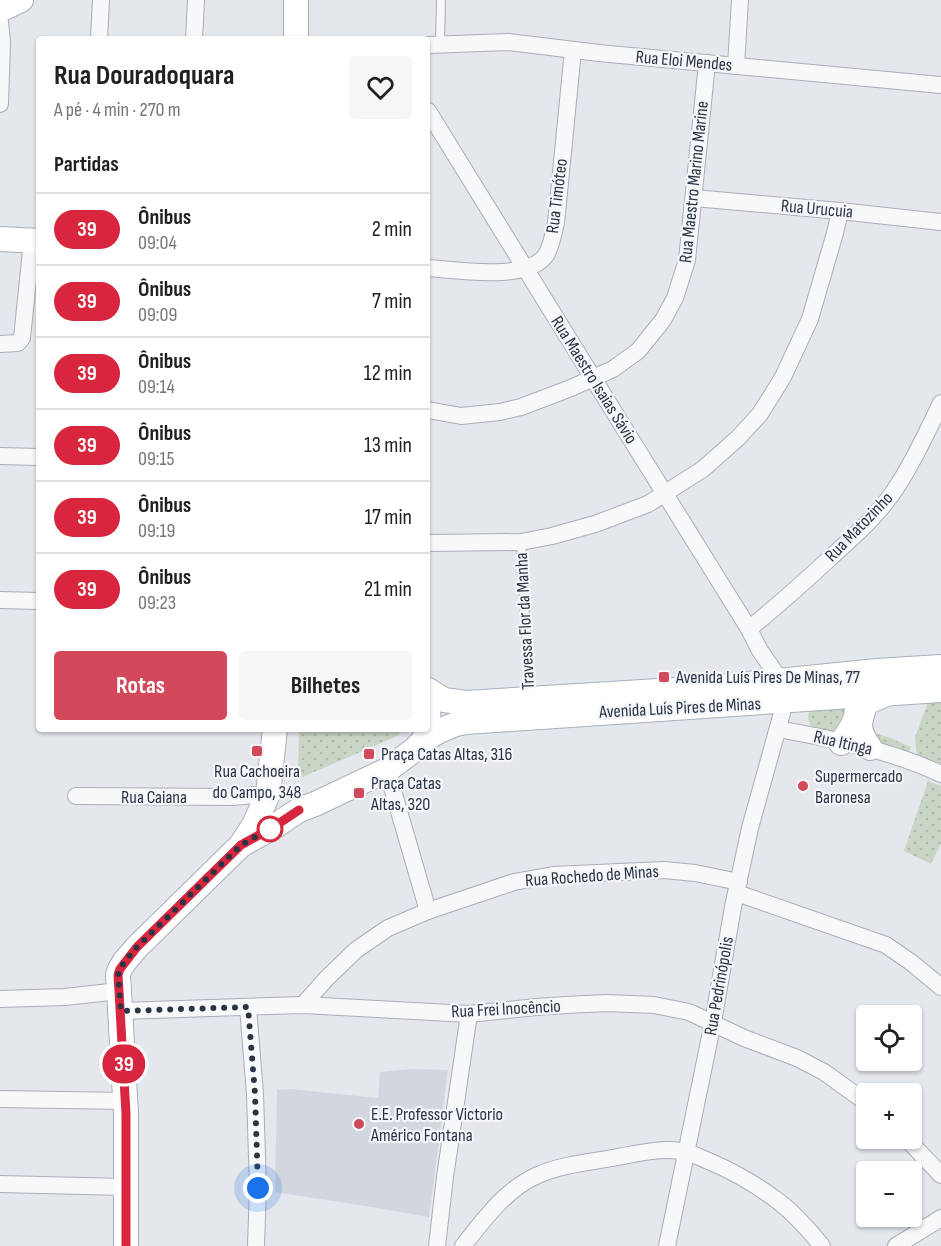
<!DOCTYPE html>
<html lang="pt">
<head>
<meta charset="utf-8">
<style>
	:root { --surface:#fff; --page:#f6f6f6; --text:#202124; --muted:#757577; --line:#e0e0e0; --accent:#d1495b }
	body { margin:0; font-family:"Sofia Sans Condensed",sans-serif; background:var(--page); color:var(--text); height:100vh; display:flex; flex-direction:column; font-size:22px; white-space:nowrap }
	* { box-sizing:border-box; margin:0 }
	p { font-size:20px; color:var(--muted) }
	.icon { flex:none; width:33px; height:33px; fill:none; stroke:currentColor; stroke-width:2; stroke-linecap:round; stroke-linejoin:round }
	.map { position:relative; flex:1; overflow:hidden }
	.sheet { position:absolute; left:36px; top:36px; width:394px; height:696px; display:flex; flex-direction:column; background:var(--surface); border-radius:6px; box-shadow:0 2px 4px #0004 }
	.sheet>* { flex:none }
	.badge { padding:0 12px; border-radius:20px; font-size:21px; line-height:39px }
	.tools { position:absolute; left:856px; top:1005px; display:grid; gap:12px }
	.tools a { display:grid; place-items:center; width:66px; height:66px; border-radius:6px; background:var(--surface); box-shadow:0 2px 4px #0004; font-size:30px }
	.you { position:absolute; width:30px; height:30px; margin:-15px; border:4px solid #fff; border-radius:50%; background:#1a73e8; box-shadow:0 0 0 9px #1a73e833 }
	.map>.badge { position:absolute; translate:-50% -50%; box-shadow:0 0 0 3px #fff }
	h2 { padding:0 18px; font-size:22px; line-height:54px }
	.round { display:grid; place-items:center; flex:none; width:63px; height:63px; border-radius:6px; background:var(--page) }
	.head { display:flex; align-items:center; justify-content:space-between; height:102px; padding:0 18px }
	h1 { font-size:28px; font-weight:700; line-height:45px }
	.action { display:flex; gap:12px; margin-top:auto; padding:12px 18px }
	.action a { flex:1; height:69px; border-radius:6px; background:var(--accent); color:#fff; font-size:24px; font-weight:700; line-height:69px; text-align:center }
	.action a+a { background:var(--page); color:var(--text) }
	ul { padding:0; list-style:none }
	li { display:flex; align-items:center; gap:18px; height:72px; padding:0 18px; border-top:2px solid var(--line) }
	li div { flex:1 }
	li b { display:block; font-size:22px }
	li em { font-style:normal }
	li .badge { min-width:66px; font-weight:700; text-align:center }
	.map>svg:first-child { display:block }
	.built { fill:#d2d6de }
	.green { fill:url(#green-dots) }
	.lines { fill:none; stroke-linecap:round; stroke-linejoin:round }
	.lane-casing { stroke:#a9aeb7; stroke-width:10 }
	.street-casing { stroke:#a9aeb7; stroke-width:18 }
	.secondary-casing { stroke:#a9aeb7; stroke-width:26 }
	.lane { stroke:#f7f8fa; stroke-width:8 }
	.street { stroke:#f7f8fa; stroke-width:16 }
	.secondary { stroke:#fff; stroke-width:24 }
	.line-casing { stroke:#fff; stroke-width:14 }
	.line { stroke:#d7263d; stroke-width:9 }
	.walk { stroke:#2b3445; stroke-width:6; stroke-dasharray:0 10.8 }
	.poi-dot { fill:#d1495b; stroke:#f4f6f9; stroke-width:2 }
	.stop-dot { fill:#fff; stroke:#d7263d; stroke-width:3 }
	.labels { text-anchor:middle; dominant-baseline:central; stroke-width:4.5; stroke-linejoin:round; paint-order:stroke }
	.street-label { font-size:18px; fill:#2b3445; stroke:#f4f6f9 }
	.poi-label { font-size:18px; fill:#2b3445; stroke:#f4f6f9; text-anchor:start }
</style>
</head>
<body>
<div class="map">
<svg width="941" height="1246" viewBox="0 0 941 1246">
	<defs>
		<pattern id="green-dots" width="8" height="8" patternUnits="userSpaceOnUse" patternTransform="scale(1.5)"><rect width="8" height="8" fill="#c9d6c5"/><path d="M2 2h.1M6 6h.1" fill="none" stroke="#adb8ab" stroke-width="1.8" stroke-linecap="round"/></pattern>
	</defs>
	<rect width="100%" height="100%" fill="#e4e7ec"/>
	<path class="built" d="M413,1069L448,1070L429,1217L378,1208L275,1192L277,1090L290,1089L378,1098L380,1072Z"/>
	<g class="green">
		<path d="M941,698V768L917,756L915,737L929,699Z"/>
		<path d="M846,700L844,738L819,736C808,722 803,718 815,702Z"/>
		<path d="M299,729H405L397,736L298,779Z"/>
		<path d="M864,730L888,737L911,747L905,758L884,751Z"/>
		<path d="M928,781L941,786V843L931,864L904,851Z"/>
	</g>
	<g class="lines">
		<defs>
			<g id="lane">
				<path d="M440,44L441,0"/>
				<path d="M521,542L529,697"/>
			</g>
			<g id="street">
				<path d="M0,22L2,42L0,104"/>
				<path d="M99,39L101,0"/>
				<path d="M194,39L196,0"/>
				<path d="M428,45L508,42L599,53L941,85"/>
				<path d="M736,66L740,0"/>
				<path d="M428,111C534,285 642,456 749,629L759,649L781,681L784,701L782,713L750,828L733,907L713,1022L667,1246"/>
				<path d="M694,198L840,211L941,222"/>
				<path d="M428,268C456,270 528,282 546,255C552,245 553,234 556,223L573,50"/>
				<path d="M0,344L18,343L22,338L32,241"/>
				<path d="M428,410L461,416L500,412L521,407L571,388L613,369L638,351L663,320L675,298L687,260L707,63"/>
				<path d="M0,456L39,457"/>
				<path d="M428,543L521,542L552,536L595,524L648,504L703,469L738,438L760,414L783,377L810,319L835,233L840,211"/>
				<path d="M0,600L39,601"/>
				<path d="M749,629C776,607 803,583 829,559C854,536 880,514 898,485C915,459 928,430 941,403"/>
				<path d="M778,729C833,739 890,750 941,774"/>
				<path d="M387,770L428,911"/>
				<path d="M76,796L232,797L268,794"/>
				<path d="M737,893L886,945L912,963L941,987"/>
				<path d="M0,999L65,997L119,991"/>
				<path d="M303,1005L326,979L356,950L388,928L428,911L514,882L553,875L664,870L695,873L739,882"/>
				<path d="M248,1007L255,1094L258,1188L256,1246"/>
				<path d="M121,1011L303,1005L469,1014L536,1007L566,1005L607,1003L654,1005L689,1012L744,1038L797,1058L824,1072L867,1103"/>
				<path d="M0,1099L126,1101"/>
				<path d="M906,1138L941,1175"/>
				<path d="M0,1184L125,1187"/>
				<path d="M437,1246L445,1177L469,1014"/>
				<path d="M463,1246C484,1219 506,1189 538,1175C563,1164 592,1162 618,1157C640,1153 663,1147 686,1152C694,1154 703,1159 711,1162C734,1172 758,1186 778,1201C795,1214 809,1230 822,1246"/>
				<path d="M896,1246L941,1218"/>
			</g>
			<g id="secondary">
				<path d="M0,10L21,0"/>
				<path d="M296,39V0"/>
				<path d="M0,239L39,241"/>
				<path d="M428,690L444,700L466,703L707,688L877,671L941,667"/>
				<path d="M424,740C428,729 429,719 428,707"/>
				<path d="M841,743C849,732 856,723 857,710"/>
				<path d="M870,748C857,729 858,725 866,703L886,694"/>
				<path d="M241,845L275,826L299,810L315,804L387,770L414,750L424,740L439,731L456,724L466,722L941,690"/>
				<path d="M126,1246V1114L119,991L118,975L120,969L125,961L137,947L241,845L254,825L268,794L275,729"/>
			</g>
		</defs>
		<use href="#lane" class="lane-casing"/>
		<use href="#street" class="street-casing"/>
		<use href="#secondary" class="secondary-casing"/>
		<use href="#lane" class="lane"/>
		<use href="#street" class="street"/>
		<use href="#secondary" class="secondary"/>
	</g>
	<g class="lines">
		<defs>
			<path id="line" d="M126,1246V1114L119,991L118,975L120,969L137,947L241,845L275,826L299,810"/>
		</defs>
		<use href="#line" class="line-casing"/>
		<use href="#line" class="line"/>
		<path class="walk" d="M258,1188L255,1094L248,1007L121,1011L118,975L120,969L125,961L137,947L241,845L271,828L270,829"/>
	</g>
	<g class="poi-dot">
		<rect x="658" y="671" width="12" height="12" rx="3"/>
		<rect x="251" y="745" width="12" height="12" rx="3"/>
		<rect x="363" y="748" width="12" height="12" rx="3"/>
		<circle cx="803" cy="786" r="6"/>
		<rect x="353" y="787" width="12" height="12" rx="3"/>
		<circle cx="359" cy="1124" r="6"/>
	</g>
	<circle class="stop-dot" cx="270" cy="829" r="12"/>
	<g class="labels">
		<g class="street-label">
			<text transform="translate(684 61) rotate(5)">Rua Eloi Mendes</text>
			<text transform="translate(694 182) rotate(-84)">Rua Maestro Marino Marine</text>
			<text transform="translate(557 196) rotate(-83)">Rua Timóteo</text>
			<text transform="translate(817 209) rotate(5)">Rua Urucuia</text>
			<text transform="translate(594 380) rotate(58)">Rua Maestro Isaias Sávio</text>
			<text transform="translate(859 527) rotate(-46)">Rua Matozinho</text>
			<text transform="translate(525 621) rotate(-93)">Travessa Flor da Manha</text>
			<text transform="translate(680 708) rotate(-3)">Avenida Luís Pires de Minas</text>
			<text transform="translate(843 743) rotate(13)">Rua Itinga</text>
			<text x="154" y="797">Rua Caiana</text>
			<text transform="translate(592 876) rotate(-4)">Rua Rochedo de Minas</text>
			<text transform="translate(719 986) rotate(-80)">Rua Pedrinópolis</text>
			<text transform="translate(506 1009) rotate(-3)">Rua Frei Inocêncio</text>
		</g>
		<g class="poi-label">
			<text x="676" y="677">Avenida Luís Pires De Minas, 77</text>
			<text x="381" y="754">Praça Catas Altas, 316</text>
			<text x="257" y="771" text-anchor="middle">Rua Cachoeira<tspan x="257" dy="21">do Campo, 348</tspan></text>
			<text x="815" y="776">Supermercado<tspan x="815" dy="21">Baronesa</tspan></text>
			<text x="371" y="783">Praça Catas<tspan x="371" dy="21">Altas, 320</tspan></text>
			<text x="371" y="1114">E.E. Professor Victorio<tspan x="371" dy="21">Américo Fontana</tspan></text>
		</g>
	</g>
</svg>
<div class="tools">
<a><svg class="icon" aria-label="locate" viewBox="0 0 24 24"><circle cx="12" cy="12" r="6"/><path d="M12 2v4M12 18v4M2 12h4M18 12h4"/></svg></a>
<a>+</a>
<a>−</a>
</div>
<div class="you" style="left:258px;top:1188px"></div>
<b class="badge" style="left:124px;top:1064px;background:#d7263d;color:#fff">39</b>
<section class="sheet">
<div class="head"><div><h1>Rua Douradoquara</h1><p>A pé · 4 min · 270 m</p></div><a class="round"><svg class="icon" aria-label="heart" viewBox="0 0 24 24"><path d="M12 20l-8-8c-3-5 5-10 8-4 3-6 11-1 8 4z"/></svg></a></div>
<h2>Partidas</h2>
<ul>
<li><span class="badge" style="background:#d7263d;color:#fff">39</span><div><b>Ônibus</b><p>09:04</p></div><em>2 min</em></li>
<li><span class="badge" style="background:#d7263d;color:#fff">39</span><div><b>Ônibus</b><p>09:09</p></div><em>7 min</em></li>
<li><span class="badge" style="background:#d7263d;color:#fff">39</span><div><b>Ônibus</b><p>09:14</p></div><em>12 min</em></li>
<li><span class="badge" style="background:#d7263d;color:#fff">39</span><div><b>Ônibus</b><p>09:15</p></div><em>13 min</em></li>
<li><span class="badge" style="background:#d7263d;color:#fff">39</span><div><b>Ônibus</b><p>09:19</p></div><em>17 min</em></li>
<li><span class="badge" style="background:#d7263d;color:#fff">39</span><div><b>Ônibus</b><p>09:23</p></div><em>21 min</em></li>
</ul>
<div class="action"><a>Rotas</a><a>Bilhetes</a></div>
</section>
</div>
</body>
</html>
